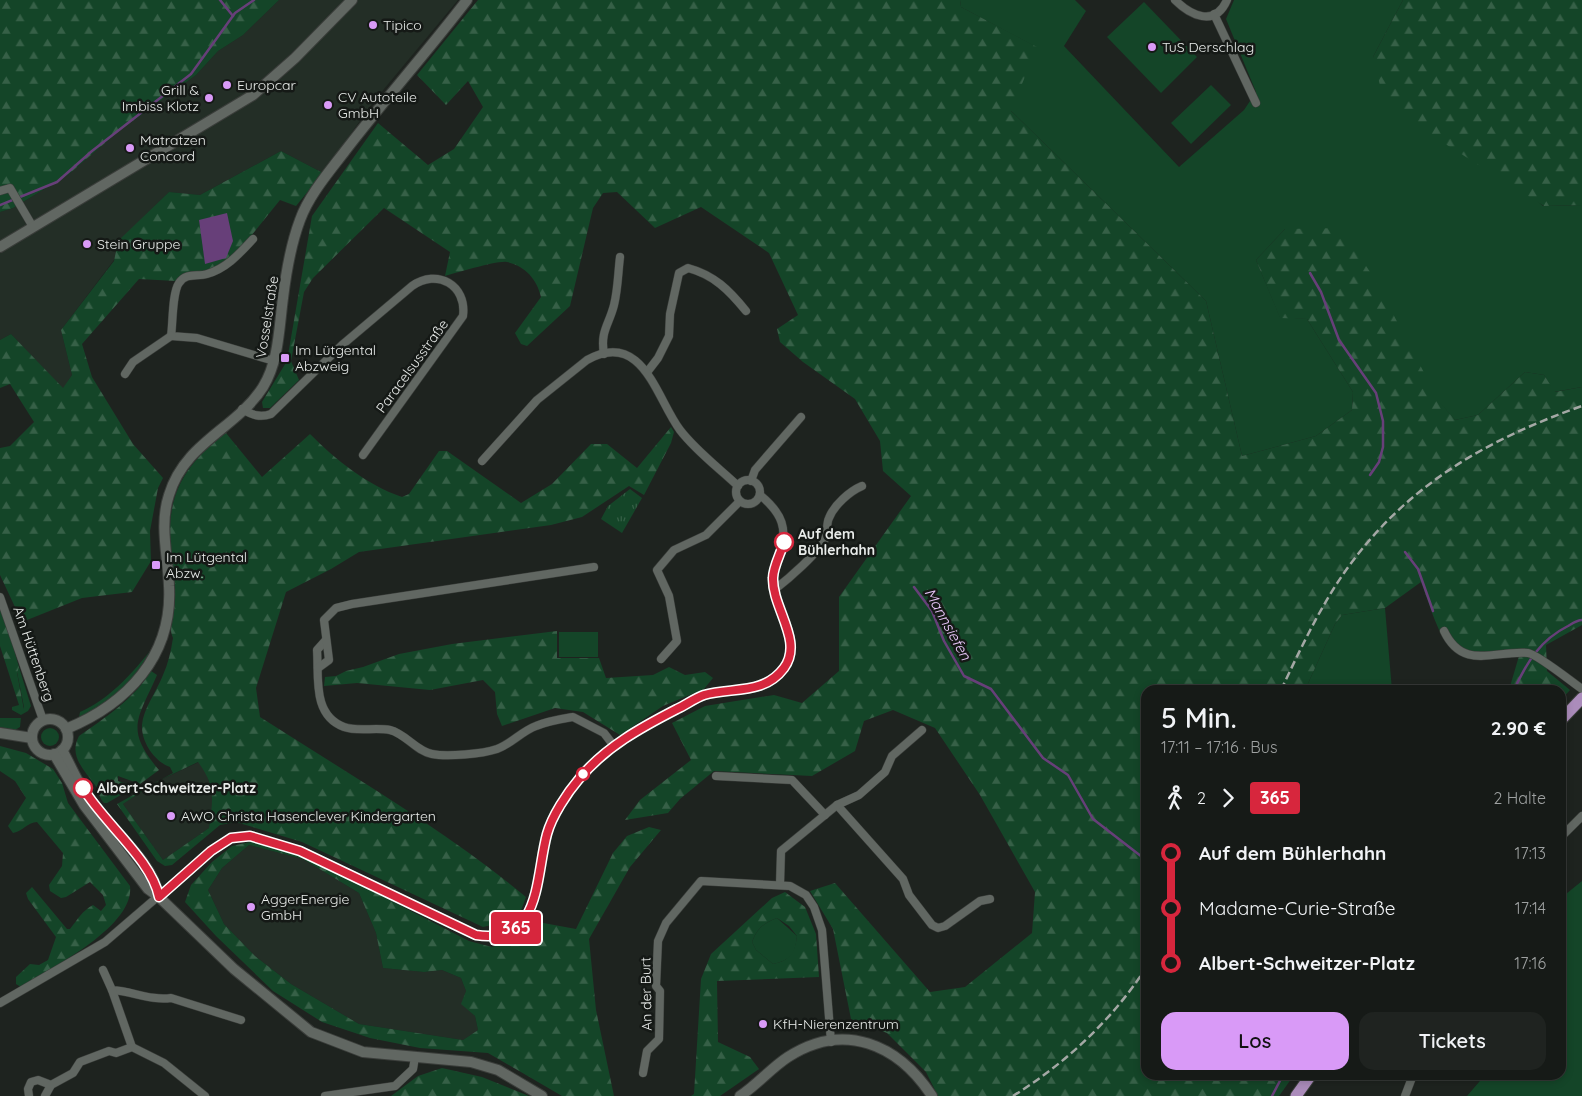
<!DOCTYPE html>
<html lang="de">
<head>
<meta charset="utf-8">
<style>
	:root { --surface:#161a17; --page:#1f2320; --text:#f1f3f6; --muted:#9ea1a1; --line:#353836; --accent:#d99af7 }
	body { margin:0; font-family:Quicksand,sans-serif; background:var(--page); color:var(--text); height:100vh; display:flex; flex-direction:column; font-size:19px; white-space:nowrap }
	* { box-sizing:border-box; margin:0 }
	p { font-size:16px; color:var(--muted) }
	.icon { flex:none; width:28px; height:28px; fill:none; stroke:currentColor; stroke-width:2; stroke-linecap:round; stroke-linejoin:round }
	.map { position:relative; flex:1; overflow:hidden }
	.side { position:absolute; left:1141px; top:685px; width:425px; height:395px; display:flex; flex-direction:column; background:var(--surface); border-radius:15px; box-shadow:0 2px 8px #0003,0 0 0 1px var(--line) }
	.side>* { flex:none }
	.badge { padding:0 10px; border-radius:4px; font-size:18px; line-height:32px }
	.map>.badge { position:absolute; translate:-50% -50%; box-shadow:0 0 0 2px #fff }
	.legs { display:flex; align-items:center; gap:8px; height:55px; padding:0 20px; font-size:16px }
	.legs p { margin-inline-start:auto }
	.head { display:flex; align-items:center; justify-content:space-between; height:85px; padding:0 20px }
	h1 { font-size:28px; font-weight:600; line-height:38px }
	.action { display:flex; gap:10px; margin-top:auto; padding:10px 20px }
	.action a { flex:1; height:58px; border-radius:15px; background:var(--accent); color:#111; font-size:20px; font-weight:600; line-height:58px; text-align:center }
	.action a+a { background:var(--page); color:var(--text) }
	ul { padding:0 20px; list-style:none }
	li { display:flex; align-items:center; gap:18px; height:55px; font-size:19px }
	li i { display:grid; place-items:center; width:8px; height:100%; margin:0 6px; background:currentColor }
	li i::after { content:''; width:12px; height:12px; margin:-6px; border:4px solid; border-radius:50%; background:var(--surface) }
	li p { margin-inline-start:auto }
	li:first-child i { background:linear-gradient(#0000 50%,currentColor 0) }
	li:last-child i { background:linear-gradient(currentColor 50%,#0000 0) }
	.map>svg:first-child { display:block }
	.built { fill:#232e26 }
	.green { fill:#144528 }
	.forest { fill:url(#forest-firs); fill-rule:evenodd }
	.park { fill:url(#park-tufts) }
	.water { fill:#673f79 }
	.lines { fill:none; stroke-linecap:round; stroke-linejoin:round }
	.stream { stroke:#673f79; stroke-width:2.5 }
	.street-casing { stroke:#3a3d3a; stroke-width:9 }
	.secondary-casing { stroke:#3a3d3a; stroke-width:12 }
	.primary-casing { stroke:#3a3d3a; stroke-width:13 }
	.street { stroke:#616762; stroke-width:8 }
	.secondary { stroke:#616762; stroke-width:10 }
	.primary { stroke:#ab8cbb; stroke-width:11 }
	.rail { stroke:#a4a8a5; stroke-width:2.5; stroke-dasharray:8 4; stroke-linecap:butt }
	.line-1-casing { stroke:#fff; stroke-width:11 }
	.line-1 { stroke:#d7263d; stroke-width:8 }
	.poi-dot { fill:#d99af7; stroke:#151916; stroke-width:2 }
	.stop-1-dot { fill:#fff; stroke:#d7263d; stroke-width:2.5 }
	.labels { text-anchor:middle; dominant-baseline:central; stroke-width:5; stroke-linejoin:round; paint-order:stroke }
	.poi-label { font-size:14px; fill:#e9ecea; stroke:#151916; text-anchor:start }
	.street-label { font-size:14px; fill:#e9ecea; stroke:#151916 }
	.stop-label { font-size:14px; font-weight:bold; fill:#e9ecea; stroke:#151916; text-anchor:start }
	.water-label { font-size:15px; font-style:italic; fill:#ebc8fc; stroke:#151916 }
</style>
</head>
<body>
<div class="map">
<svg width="1582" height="1096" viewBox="0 0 1582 1096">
	<defs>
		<pattern id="forest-firs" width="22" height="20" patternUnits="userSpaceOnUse" patternTransform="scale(1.25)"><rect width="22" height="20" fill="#144528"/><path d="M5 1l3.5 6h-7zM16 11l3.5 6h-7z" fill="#366047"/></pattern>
		<pattern id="park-tufts" width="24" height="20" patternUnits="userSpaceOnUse" patternTransform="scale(1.25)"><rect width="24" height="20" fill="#144528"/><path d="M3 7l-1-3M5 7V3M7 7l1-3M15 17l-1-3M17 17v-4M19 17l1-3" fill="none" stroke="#366047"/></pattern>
	</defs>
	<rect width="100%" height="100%" fill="#1e231f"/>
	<g class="built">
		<path d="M279,0H458L374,101L323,173L281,151L200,195L169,192L119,241L114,260L61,330L72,375L63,389L11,334L0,340V212L13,208L69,174L119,131L196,75L218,51L243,35Z"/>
		<path d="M199,762L206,773L214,796L209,828L163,860L123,804L156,782Z"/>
		<path d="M249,845L303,859L359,893L376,933L383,968L424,972L442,970L461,978L466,991L462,1004L475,1016L478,1030L463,1040L359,1024L291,984L255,956L224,924L208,890L222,868Z"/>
	</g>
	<g class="green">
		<path d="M960,0H1075L1086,11L1064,46L1179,167L1244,110L1256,92L1226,19L1234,0H1403L1373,57L1543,206L1582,205V387L1554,392L1544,375L1525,372L1478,415L1455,420L1285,229L1256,260L1280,317L1307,319L1353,392L1352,410L1316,436L1242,456L1206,301L1010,110L1036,47L961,7Z"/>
		<path d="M1144,2L1197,57L1161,93L1107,37Z"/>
		<path d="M1211,85L1231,105L1191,144L1171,123Z"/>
		<path d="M1385,608L1392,690H1305L1335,624L1342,615Z"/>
		<rect x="559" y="632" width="39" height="25"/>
		<path d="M150,651C135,679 110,706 79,717L80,712C109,699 130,676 150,651Z"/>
		<path d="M19,667L31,706L28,711L21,715L12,710H23L24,707L17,672Z"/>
		<path d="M0,718H21L20,727L15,730L0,727Z"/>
		<circle cx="50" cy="737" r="9"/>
		<path d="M1582,881V1096H1467L1485,1075H1561V898Z"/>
		<path d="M777,918L797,936C795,954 791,960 773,964L756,950L752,942C757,928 764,923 777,918Z"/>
	</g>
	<g class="forest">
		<path d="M0,0H279L243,35L218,51L196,75L119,131L69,174L13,208L0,212Z"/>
		<path d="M478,0H960L961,7L1037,47L1011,111L1206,301L1242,456L1316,436L1352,410L1353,392L1307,319L1280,318L1256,260L1285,229L1341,228L1374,278L1439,401L1455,420L1478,415L1525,372L1544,375L1555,392L1582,387V625L1546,645L1547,671L1570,690L1561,700V690H1509L1519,656C1503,657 1469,661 1454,651C1439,641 1428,599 1421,582L1385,608L1342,615L1335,624L1305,690H1146V1075H1294L1279,1096H938L926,1072L887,1033L851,1019L833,929L810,891L835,883L930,992L965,987L1032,933L1035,892L980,795L935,728L893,710L864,721L855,751L812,776L714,771L680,799L668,813L625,820L640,800L691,760L672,723L705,706L742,700L774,695L802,703L839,671V597L911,496L883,471L880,441L855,399L803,362L780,342L777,329L798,315L769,253L701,207L655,228L617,192L603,193L593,208L570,306L527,346L521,344L515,333L541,297C537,279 525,266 507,262C498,260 456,273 445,276L450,252L384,208L313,278L304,292L291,361L299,380L270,408H263L262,402L287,361L312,216L378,123L428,165L454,149L483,107L468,81L446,105L417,75Z"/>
		<path d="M1403,0H1582V205L1544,206L1385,106L1373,57Z"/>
		<path d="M281,151L323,173L296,206L280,200L251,236L227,263L204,271L190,272L176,281L139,279L82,344L92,377L133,444L163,478L158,488L150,531L151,561L132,592L82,598L22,622L0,575V448L10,446L34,422L10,384L0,388V340L11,334L63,388L72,375L61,330L114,261L118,241L169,192L200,195Z"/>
		<path d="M671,427L674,432L671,443L644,495L629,486L582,517L551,525L359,552L331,569L286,592L256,688L260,717C350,775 444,829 526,897L519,916L509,921L483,927L302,842L236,822L220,825L172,865L165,866L157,861L117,804L173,773L170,767C155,762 141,742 142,725C143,709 157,691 163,675C168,664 171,651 173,638C167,625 175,609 175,594C174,576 170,558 170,540C168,490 188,462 226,433L262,477L310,434C336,460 367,485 402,497L409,494L439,451H447L521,503L552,484L591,444H607L637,468ZM198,762C216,786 213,800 209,828L163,860L123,804L156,782Z"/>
		<path d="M0,602L19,667L17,673L24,710H12V707L19,705L0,646Z"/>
		<path d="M557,631V658H599L606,678L653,675L669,667L685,675L705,672L713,678L704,689L663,706L620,735L583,712L555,708L502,726L497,714L495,692L483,680L430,690L357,683L324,686L325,677L336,676L346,671L363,667L399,654L452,644Z"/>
		<path d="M151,671L157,675C138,719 124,729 159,770L140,784L118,776V781L132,785L133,788L107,803H104C99,798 99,791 95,785C85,771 68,756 79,736C106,717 133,700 151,671Z"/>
		<path d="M0,746L26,753L53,769L62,783L68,803L130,886C135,926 51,968 21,987L16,984V977L30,964L39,965L48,960L56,937L28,899L26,893L32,887L67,929H70C78,919 82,911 93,905L101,911L106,905L103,895L90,882L66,897L61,898L50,891L49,885L62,866L63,853L37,822C28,822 23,831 13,833L8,826L26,798L15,781L0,771Z"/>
		<path d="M649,827L661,830L630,867L589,939L596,1010L614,1096H562L488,1053L420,1048L370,1038L322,1022L273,991L216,936L185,902L191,885L212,862L232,846L254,841L308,858L469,941L492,947L515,940L538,922L576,929L613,853L627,836ZM249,845L303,859L359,893L376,933L383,968L424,972L442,970L461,978L466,991L461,1004L475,1016L478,1030L463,1040L359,1024L291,984L255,956L224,924L208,890L222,868Z"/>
		<path d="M785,892L805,907L816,934L819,977L717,981L718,1042L750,1057L759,1069L720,1096H691L694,1094L701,979L711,954L772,898ZM777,918L789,926L797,936C795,952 790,961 773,964L756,950L752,942C757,928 764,923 777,918Z"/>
		<path d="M442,1068L482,1077L529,1096H391L418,1076Z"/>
	</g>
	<path class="park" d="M630,489L642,498L622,533L601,519L608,506Z"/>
	<path class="water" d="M227,213L233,241L226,258L205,264L199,220Z"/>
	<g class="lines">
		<g class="stream">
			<path d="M220,0L233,16"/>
			<path d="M0,205L57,182L92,151L191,74L235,13L254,0"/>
			<path d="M1310,273L1321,292L1339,340L1376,393L1383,421V447L1379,462L1370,475"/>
			<path d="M1405,552L1418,569L1433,611"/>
			<path d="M914,587L932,611L944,641L964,676L991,689L1043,758L1068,775L1093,819L1146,860"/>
			<path d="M1514,690C1527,662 1540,640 1568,626C1573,623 1577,620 1582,620"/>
			<path d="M1272,1096L1283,1075"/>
		</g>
		<defs>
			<g id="street">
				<path d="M1175,0C1190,15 1215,28 1227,0"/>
				<path d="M1214,14L1256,103"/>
				<path d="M0,191L10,188L33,227"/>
				<path d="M253,239C239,254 227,268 207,274C197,277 186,272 179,283C172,293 173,323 171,336L197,338L274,361"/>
				<path d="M604,354C600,331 609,325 614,305C618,289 618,273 620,257"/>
				<path d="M648,371L658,358L669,336L670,314L679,273L688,268C714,275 729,290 746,311"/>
				<path d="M125,374L133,362L171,336"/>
				<path d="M242,409C252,415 260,418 271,414L342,345L412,286C437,268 467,285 463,316L363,455"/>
				<path d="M482,461L537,400L587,360C643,329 656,398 680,430C696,451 719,468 738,486"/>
				<circle cx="748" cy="492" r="12"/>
				<path d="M751,481L755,470L801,417"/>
				<path d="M774,590C787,580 820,552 826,537C828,532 826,524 829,518C834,505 850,491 862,486"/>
				<path d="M0,597L43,720"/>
				<path d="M1444,631C1463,671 1494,650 1528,653C1537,654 1572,682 1582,689"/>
				<path d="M326,640L317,650C319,677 312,715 344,727C358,732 375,727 390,730C406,734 416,751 432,754C447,757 482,754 497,749C511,744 522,731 536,726C548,721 561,719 573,717L604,733L614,746"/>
				<path d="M661,659L677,641L669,596L657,570L674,550L706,535L740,501"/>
				<path d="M318,668L329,660L324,620L336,608L352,604L594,567"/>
				<path d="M716,776L792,780L825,815"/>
				<path d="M837,805L903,879L909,895L932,925L938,928L945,926L980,901L990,899"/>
				<path d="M1561,837L1582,816"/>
				<path d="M780,885L781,851L837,805L859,795L885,772L892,756L922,730"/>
				<path d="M103,970L112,990C132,991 151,1001 171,998L241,1020"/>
				<path d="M112,990L132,1047"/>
				<path d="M0,1003L105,942L211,851L231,838L250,836L300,851L476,935C542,945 535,879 547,834C552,816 571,787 584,773C611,745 643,727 677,709C686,705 695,698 704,695C724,689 748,693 767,684C777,679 790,663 791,651C794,629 773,603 773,579C773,572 777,564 779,557C789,529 782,513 760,495"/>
				<path d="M643,1073L647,1051L659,1039L660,991L656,986L658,941L666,923L701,881L790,886L806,895L814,907L822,930L831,1042"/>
				<path d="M29,1096L28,1089L31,1082L38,1080L51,1085"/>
				<path d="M45,1096L51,1085L73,1073L80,1062L109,1051L116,1053L132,1047L164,1063L205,1096"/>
				<path d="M325,1096L395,1086L413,1069L415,1057"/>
				<path d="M1405,1096L1413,1075"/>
			</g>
			<g id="secondary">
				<path d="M0,247L253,95L295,58L352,0"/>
				<circle cx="50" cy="737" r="18"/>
				<path d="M66,729C127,704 173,656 169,586C168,556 159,525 169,495C185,442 236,429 263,387C279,361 279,328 283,298C286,273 291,244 300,220C309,195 329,172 345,151C385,99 428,51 467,0"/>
				<path d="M0,733L32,738"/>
				<path d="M62,750C72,768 80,788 92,804C113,831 153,862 159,897"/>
				<path d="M54,754L84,805L148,889L159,897L234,969L311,1032L363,1052L471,1062L498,1070L542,1096"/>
				<path d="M740,1096C757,1085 771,1068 788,1057C844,1021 898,1044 932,1096"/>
			</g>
			<g id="primary">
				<path d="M1561,720L1582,698"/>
				<path d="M1296,1096L1311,1075"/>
			</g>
		</defs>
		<use href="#street" class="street-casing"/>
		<use href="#secondary" class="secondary-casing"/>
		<use href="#primary" class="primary-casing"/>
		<use href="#street" class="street"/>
		<use href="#secondary" class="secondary"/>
		<use href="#primary" class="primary"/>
		<g class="rail">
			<path d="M1281,690C1300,650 1319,609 1344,573C1404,487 1485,440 1582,406"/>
			<path d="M1013,1096C1066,1063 1112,1020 1146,968"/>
		</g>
	</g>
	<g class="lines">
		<defs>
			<path id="line-1" d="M83,788C103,822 152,860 159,897L211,851L231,838L250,836L300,851L476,935C542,945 535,878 547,834C552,816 567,793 579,779C605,747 642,727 677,709C686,705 695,698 704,695C732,687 764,695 784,668C804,641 772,608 773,578C773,567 781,553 784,542"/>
		</defs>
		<use href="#line-1" class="line-1-casing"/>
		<use href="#line-1" class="line-1"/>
	</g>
	<g class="poi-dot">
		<circle cx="373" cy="25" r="5"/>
		<circle cx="1152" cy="47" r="5"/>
		<circle cx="227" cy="85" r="5"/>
		<circle cx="209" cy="98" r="5"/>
		<circle cx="328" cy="105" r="5"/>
		<circle cx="130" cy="148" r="5"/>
		<circle cx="87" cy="244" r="5"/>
		<rect x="280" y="353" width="10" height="10" rx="2.5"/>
		<rect x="151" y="560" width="10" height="10" rx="2.5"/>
		<circle cx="171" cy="816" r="5"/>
		<circle cx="251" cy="907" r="5"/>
		<circle cx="763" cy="1024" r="5"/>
	</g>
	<g class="stop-1-dot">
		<circle cx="784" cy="542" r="9"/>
		<circle cx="583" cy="774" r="6"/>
		<circle cx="83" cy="788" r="9"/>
	</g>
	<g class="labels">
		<g class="poi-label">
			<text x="383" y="25">Tipico</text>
			<text x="1162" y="47">TuS Derschlag</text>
			<text x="237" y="85">Europcar</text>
			<text x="199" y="90" text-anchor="end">Grill &amp;<tspan x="199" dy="16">Imbiss Klotz</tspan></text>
			<text x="338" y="97">CV Autoteile<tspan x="338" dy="16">GmbH</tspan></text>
			<text x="140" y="140">Matratzen<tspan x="140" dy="16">Concord</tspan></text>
			<text x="97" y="244">Stein Gruppe</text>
			<text x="295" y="350">Im Lütgental<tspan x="295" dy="16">Abzweig</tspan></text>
			<text x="166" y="557">Im Lütgental<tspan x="166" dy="16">Abzw.</tspan></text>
			<text x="181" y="816">AWO Christa Hasenclever Kindergarten</text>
			<text x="261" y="899">AggerEnergie<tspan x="261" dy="16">GmbH</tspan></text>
			<text x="773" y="1024">KfH-Nierenzentrum</text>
		</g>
		<g class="street-label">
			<text transform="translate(267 317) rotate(-81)">Vosselstraße</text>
			<text transform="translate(412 366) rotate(-54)">Paracelsusstraße</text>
			<text transform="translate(34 654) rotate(71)">Am Hüttenberg</text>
			<text transform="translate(646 994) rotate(-91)">An der Burt</text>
		</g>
		<g class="stop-label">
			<text x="798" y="534">Auf dem<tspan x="798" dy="16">Bühlerhahn</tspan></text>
			<text x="97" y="788">Albert-Schweitzer-Platz</text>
		</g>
		<g class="water-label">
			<text transform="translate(948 624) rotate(61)">Mannsiefen</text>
		</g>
	</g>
</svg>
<b class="badge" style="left:516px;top:928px;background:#d7263d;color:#fff">365</b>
<section class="side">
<div class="head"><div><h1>5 Min.</h1><p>17:11 – 17:16 · Bus</p></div><b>2.90 €</b></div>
<div class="legs"><svg class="icon" aria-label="walk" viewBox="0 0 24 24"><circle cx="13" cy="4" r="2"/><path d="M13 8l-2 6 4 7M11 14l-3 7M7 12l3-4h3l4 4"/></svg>2<svg class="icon" aria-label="forward" viewBox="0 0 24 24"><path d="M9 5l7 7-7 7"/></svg><b class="badge" style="background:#d7263d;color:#fff">365</b><p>2 Halte</p></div>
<ul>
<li><i style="color:#d7263d"></i><b>Auf dem Bühlerhahn</b><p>17:13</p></li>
<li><i style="color:#d7263d"></i><span>Madame-Curie-Straße</span><p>17:14</p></li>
<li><i style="color:#d7263d"></i><b>Albert-Schweitzer-Platz</b><p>17:16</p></li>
</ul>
<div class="action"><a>Los</a><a>Tickets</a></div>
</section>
</div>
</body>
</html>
